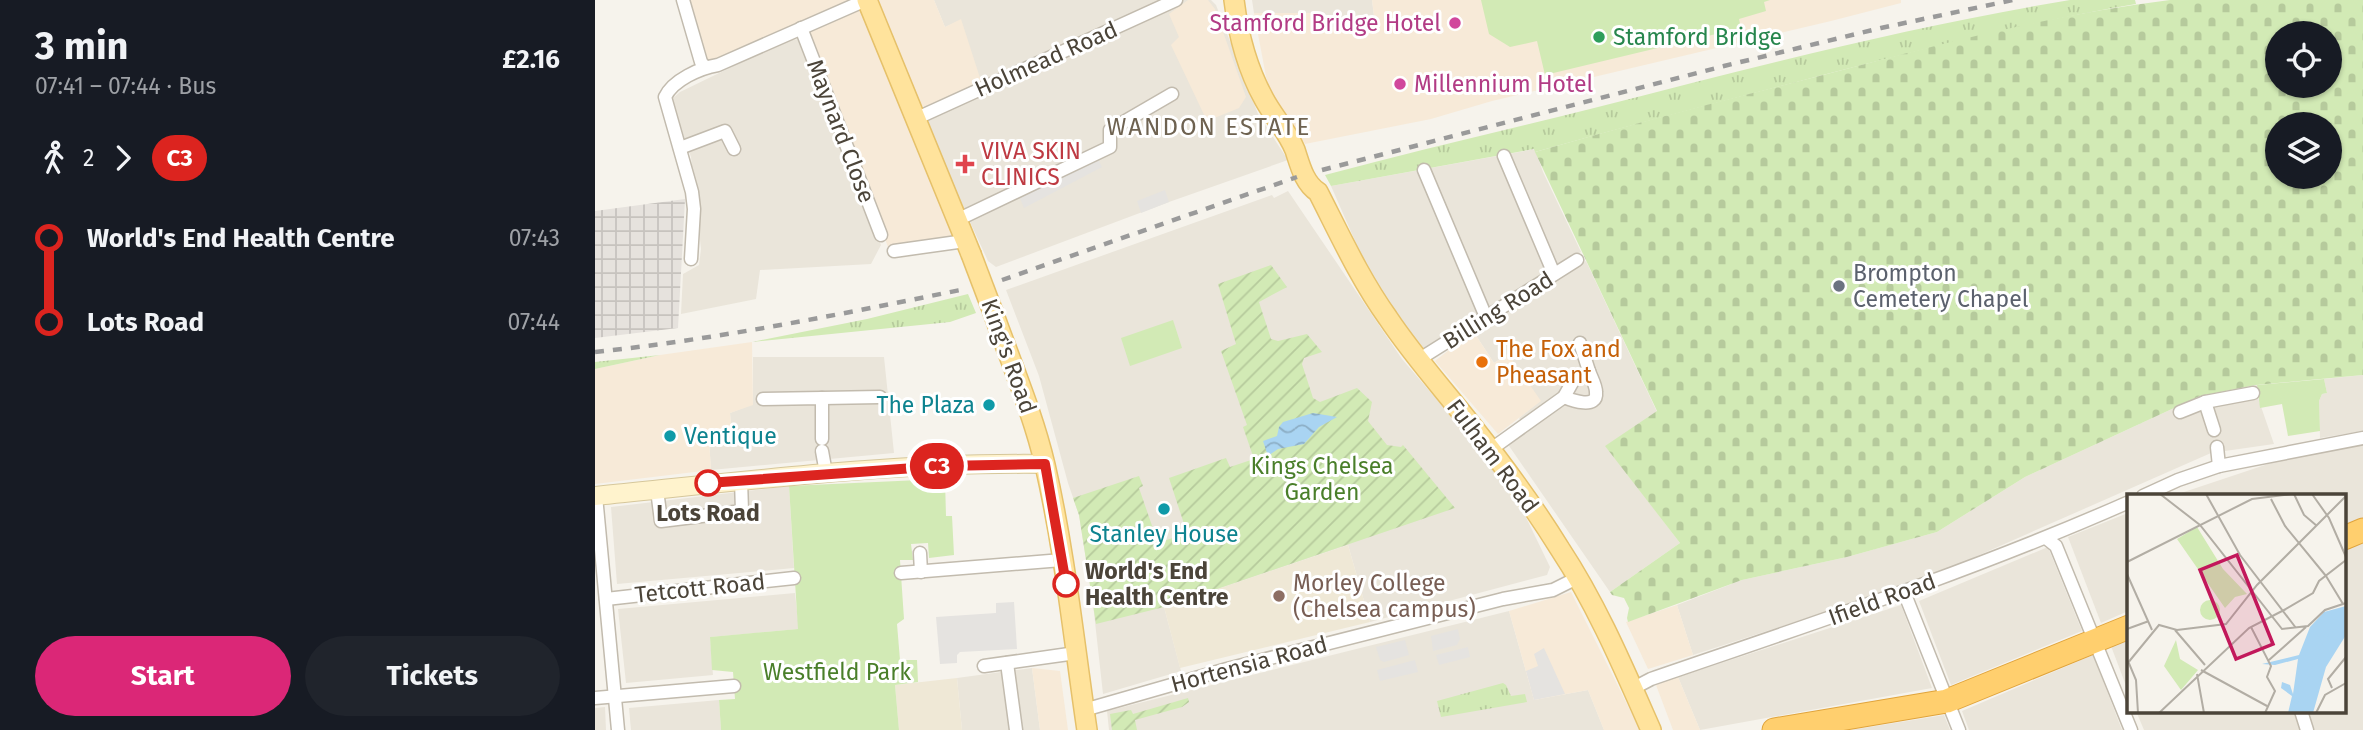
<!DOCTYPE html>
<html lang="en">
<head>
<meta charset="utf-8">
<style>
	:root { --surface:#171b24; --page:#20242c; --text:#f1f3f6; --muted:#9ea1a6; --accent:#db2777 }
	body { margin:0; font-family:"Fira Sans",sans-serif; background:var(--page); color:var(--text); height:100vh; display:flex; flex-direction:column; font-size:26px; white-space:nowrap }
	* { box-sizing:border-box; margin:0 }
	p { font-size:23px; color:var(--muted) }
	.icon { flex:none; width:38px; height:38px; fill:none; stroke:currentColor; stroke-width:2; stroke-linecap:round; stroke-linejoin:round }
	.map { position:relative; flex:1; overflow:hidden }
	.details { display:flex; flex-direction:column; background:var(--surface); width:595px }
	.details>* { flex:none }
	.badge { padding:0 14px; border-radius:23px; font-size:24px; line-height:46px }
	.buttons { position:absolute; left:1670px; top:21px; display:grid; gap:14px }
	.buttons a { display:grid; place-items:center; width:77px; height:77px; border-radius:50%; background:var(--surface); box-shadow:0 2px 5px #0004; font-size:35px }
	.map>.badge { position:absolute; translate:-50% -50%; box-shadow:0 0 0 4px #fff }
	.legs { display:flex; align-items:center; gap:10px; height:77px; padding:0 35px; font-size:23px }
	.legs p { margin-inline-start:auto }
	.summary { display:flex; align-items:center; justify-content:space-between; height:119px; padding:0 35px }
	h1 { font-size:38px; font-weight:700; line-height:52px }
	.action { display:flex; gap:14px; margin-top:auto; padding:14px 35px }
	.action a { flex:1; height:80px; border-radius:42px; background:var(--accent); color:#fff; font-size:28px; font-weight:700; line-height:80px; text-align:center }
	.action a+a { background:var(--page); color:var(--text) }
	ul { padding:0 35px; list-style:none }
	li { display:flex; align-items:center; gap:24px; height:84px; font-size:26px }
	li i { display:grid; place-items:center; width:10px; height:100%; margin:0 9px; background:currentColor }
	li i::after { content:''; width:18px; height:18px; margin:-9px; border:5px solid; border-radius:50%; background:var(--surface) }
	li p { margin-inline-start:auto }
	li:first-child i { background:linear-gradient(#0000 50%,currentColor 0) }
	li:last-child i { background:linear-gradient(currentColor 50%,#0000 0) }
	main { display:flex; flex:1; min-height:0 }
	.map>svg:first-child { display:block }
	.residential { fill:#eae5da }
	.commercial { fill:#f7ead8 }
	.industrial { fill:url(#industrial-grid) }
	.education { fill:#efe8d6 }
	.grass { fill:url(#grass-tufts) }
	.cemetery { fill:url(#cemetery-stones); fill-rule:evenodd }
	.park { fill:#d2eab5 }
	.garden { fill:url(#garden-furrows) }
	.parking { fill:#e5e3e0 }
	.water { fill:url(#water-waves) }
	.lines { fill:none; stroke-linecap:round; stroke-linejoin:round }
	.street-casing { stroke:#c2bbae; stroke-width:15 }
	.secondary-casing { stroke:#d6c79b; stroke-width:20 }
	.primary-casing { stroke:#e6c16a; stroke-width:22 }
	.highway-casing { stroke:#e0a43c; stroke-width:25 }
	.street { stroke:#fff; stroke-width:12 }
	.secondary { stroke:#fff3cd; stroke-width:18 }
	.primary { stroke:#ffe39c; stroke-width:19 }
	.highway { stroke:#ffcf6e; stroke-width:23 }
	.rail { stroke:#9a9a9a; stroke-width:4.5; stroke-dasharray:9 9; stroke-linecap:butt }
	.primary-bridge-casing { stroke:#e6c16a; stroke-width:22; stroke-linecap:butt }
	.primary-bridge { stroke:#ffe39c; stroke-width:19 }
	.line-1-casing { stroke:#fff; stroke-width:16 }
	.line-1 { stroke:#dc241f; stroke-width:10 }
	.hotel-dot { fill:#d1479c; stroke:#fff; stroke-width:2.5 }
	.leisure-dot { fill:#2e9e5b; stroke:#fff; stroke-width:2.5 }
	.health-dot { fill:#e0444e; stroke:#fff; stroke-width:2.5 }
	.worship-dot { fill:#6b7280; stroke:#fff; stroke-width:2.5 }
	.food-dot { fill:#e8710a; stroke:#fff; stroke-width:2.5 }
	.culture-dot { fill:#0f9aa8; stroke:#fff; stroke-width:2.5 }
	.stop-1-dot { fill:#fff; stroke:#dc241f; stroke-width:3.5 }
	.education-dot { fill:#8d6e63; stroke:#fff; stroke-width:2.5 }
	.labels { text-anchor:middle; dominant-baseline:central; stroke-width:6; stroke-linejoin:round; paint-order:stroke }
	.hotel-label { font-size:23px; fill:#b23c85; stroke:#fff; text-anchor:end }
	.leisure-label { font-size:23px; fill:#27864d; stroke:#fff; text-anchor:start }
	.street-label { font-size:23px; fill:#4b4439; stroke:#fff }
	.health-label { font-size:23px; fill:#be3a42; stroke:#fff; text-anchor:start }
	.worship-label { font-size:23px; fill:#5b616d; stroke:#fff; text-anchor:start }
	.food-label { font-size:23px; fill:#c56008; stroke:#fff; text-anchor:start }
	.culture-label { font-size:23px; fill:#0d838f; stroke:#fff; text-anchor:end }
	.park-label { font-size:23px; fill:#4a7f2a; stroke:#fff }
	.stop-label { font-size:23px; font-weight:bold; fill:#4b4439; stroke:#fff }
	.education-label { font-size:23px; fill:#785e54; stroke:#fff; text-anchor:start }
	.neighbourhood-label { font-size:24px; letter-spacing:2px; fill:#6e6250; stroke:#fff }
	.inset-river { fill:none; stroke:#a9d4f2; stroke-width:3.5 }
	.inset-road { fill:none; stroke:#b2ada4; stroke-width:2 }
	.view { fill:#c2185b; fill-opacity:0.15; stroke:#c2185b; stroke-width:3.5 }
	.inset-edge { fill:none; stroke:#4b4439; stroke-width:3.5 }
</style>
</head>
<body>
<main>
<section class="details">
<div class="summary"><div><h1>3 min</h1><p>07:41 – 07:44 · Bus</p></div><b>£2.16</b></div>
<div class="legs"><svg class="icon" aria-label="walk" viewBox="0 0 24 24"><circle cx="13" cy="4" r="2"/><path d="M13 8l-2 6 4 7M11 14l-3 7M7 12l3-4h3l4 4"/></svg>2<svg class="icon" aria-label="forward" viewBox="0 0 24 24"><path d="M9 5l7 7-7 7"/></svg><b class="badge" style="background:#dc241f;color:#fff">C3</b></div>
<ul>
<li><i style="color:#dc241f"></i><b>World's End Health Centre</b><p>07:43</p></li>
<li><i style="color:#dc241f"></i><b>Lots Road</b><p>07:44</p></li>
</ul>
<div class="action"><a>Start</a><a>Tickets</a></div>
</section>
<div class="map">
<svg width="1768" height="730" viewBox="0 0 1768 730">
	<defs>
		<pattern id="industrial-grid" width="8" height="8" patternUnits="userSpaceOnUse" patternTransform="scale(1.75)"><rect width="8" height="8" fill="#e6e2dd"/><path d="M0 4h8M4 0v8" fill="none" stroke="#c7c3be"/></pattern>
		<pattern id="grass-tufts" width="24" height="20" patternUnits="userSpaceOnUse" patternTransform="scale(1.75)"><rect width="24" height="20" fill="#d2eab5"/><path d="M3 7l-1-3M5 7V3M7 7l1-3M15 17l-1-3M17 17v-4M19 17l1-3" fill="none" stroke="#b6ca9c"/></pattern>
		<pattern id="cemetery-stones" width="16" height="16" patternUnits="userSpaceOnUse" patternTransform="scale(1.75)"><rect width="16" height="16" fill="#d2eab5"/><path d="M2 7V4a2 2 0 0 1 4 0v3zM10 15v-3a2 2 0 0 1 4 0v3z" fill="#b6ca9c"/></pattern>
		<pattern id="garden-furrows" width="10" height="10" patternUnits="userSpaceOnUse" patternTransform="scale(1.75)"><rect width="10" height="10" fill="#d2eab5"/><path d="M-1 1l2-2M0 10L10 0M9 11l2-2" fill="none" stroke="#b6ca9c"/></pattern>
		<pattern id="water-waves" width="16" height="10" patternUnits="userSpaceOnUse" patternTransform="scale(1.75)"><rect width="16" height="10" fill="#a9d4f2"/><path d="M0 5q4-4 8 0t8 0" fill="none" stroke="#8caec5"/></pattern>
	</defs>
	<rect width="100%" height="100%" fill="#f6f3ec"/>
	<g class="residential">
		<path d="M339,0H616L621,5L663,114L693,160L574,202L401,267L393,261L330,124L366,20L350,27Z"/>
		<path d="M657,0H777L779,16L725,31L722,13H659Z"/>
		<path d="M205,39L286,245L276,264L165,270L161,299L86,314L88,274L104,265L106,249L96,157L76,100L85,92L192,40Z"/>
		<path d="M940,149L948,172L986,252L828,352L821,347L771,266L736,186Z"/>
		<path d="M693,191L807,359L869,431L927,509L955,567L952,575L775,622L753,545L569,607L586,671L508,694L498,604L484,515L473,483L444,376L411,290L677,195L679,198Z"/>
		<path d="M991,261L1062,412L1011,446L1085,543L1015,592L912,443L931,428L924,418L945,401L913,354L899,363L882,337V328Z"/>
		<path d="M158,357H289L299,453L116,470L114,440L137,437L135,413L158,404Z"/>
		<path d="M1768,375V431L1725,438L1724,401L1727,394L1732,393L1729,379Z"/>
		<path d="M1662,385L1663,398L1679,444L1616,453L1323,582L1098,655L1082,605L1147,580L1252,557L1342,532L1430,477L1577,409L1605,396Z"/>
		<path d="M1768,444V518L1749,526V496H1577L1685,460Z"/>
		<path d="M194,486L199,568L22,584L16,507Z"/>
		<path d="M1533,513V611L1506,623L1473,537Z"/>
		<path d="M1768,539V730H1549L1541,711H1749V546Z"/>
		<path d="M1453,547L1487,631L1356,685L1324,601Z"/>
		<path d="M200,593L204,629L115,637L118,675L31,683L23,609Z"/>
		<path d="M1306,605L1337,688L1105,730L1083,677Z"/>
		<path d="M914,611L939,700L993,690L1009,730H514L512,711Z"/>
		<path d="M1533,638V691L1516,646Z"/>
		<path d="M1498,655L1527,730H1374L1367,711Z"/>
		<path d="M437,668L445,730H367L362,678Z"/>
		<path d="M124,700L126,730H36L34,708Z"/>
		<path d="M10,707L11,730H0V708Z"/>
		<path d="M1349,715L1355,730H1256Z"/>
	</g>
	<g class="commercial">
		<path d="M92,0H260L119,62L109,59Z"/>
		<path d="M279,0H339L350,27L366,19L386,81L331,108L322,103Z"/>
		<path d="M593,0H613L620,9L651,97L644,108L612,121L576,45L584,37L574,14Z"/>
		<path d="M777,0H1306V3L1236,21L897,101L836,119L710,144L673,87L659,13H722L725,31L779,16Z"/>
		<path d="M262,7L271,11L360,239L352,251L296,255L214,36L217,28Z"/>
		<path d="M882,328V337L899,363L913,354L946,401L903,434L840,361Z"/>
		<path d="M157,342L158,405L135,413L137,437L114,440L116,470L0,484V369L65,355Z"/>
		<path d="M976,592L1045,730H1009L993,690L939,700L914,611Z"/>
		<path d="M1082,605L1098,655L1053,669L1031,622Z"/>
		<path d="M437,668L465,671L473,730H445Z"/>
		<path d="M1083,677L1105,730H1078L1061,685Z"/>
	</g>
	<path class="industrial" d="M90,199L83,328L0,338V211Z"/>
	<g class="education">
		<path d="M753,545L775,622L585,668L569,607Z"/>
		<path d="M362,678L367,730H304L300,685Z"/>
	</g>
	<g class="grass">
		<path d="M1475,0H1540L1541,4C1434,22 1329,49 1224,76C1129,101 1034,125 940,152L939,149L736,186L730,175C820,151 912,130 1003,107C1159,67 1316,26 1475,0Z"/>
		<path d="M373,294L381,313L355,322L157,342L272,319Z"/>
		<path d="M65,355L0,369V362Z"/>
		<path d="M908,683L911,685L916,696L930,694L932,702L846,717L842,701Z"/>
	</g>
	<path class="cemetery" d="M1575,0H1768V375L1661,385L1605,396L1430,477L1342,532L1252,557L1147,580L1033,622L1032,618L1034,608L1029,598L1017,595L1015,592L1085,543L1010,446L1062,411L940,152C1037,124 1135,99 1232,74C1345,44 1459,14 1575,0ZM1682,33H1734V86H1682ZM1682,124H1734V177H1682Z"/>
	<g class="park">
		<path d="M886,0H1175L1169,2L1171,11L1144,19L1146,28L950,75L942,41L915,47L894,34Z"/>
		<path d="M578,320L587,348L535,366L526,338Z"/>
		<path d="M1729,379L1732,393L1727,394L1724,401L1725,431L1693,436L1687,404L1665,408L1662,385Z"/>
		<path d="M346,479L350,480L351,516H357L359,555L334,558L333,543L316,544L318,560H305L309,619L302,624L305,660H322L323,682L300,685L304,730H126L124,700L140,699L138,672L117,670L115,637L203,629L194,486Z"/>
	</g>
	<g class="garden">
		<path d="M676,265L692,287L664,302L676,339L683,341L712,334L727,352L709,358L707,364L718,398L725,402L762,388L777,402L773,421L792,445L806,447L808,445L860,508L569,607L501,624L484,515L478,498L544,476L548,486L544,488L563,543L592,533L574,478L631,458L635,467L659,459L648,427L652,425L626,351L641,344L623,284Z"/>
		<path d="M593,698L594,702L587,707L540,720L542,730H517L515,714L536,710L538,714Z"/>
	</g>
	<g class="parking">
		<path d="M501,155L507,167L429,208L424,196Z"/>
		<path d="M570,190L574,202L546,213L542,201Z"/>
		<path d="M419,602L422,649L365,652L362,655V663L345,664L341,617L401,613V603Z"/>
		<path d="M863,629L865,639L862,645L838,651L836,636Z"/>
		<path d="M810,640L814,655L789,662L785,660L781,647Z"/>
		<path d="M873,647L875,657L844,665L841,655Z"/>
		<path d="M949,648L970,694L939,700L931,671L943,666L939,654Z"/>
		<path d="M820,660L823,672L785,681L782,670Z"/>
	</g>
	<path class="water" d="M718,413L742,417L724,427L709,444L683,449L673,456L668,441L682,436L684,427L688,422Z"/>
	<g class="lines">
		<defs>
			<g id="street">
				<path d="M88,0L106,62L110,67"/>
				<path d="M206,28L286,235"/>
				<path d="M320,119L581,0"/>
				<path d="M85,148L130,131L139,149"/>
				<path d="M909,156L959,274"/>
				<path d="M829,170L891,317"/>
				<path d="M362,220L515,147V130L577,94"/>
				<path d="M299,251L370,241"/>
				<path d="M96,259L99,209L97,192L70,97C78,80 105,68 123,65L271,0"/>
				<path d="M823,360L982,260"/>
				<path d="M969,397C976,400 1003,410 1001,392C1001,385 996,377 994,371"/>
				<path d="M227,398L285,397"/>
				<path d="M168,399L227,398V439"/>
				<path d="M1585,412L1610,402"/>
				<path d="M1619,430L1610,402L1658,393"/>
				<path d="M1622,447L1624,466"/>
				<path d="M895,450L969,397L978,381L994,371L985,343"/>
				<path d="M227,451L231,473"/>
				<path d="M62,490L66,521L147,511L146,480"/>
				<path d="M1,496L23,730"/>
				<path d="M1548,496L1583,480L1624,466L1768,438"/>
				<path d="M1451,538L1461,546L1536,730"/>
				<path d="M325,553L326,572"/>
				<path d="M306,573L467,560"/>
				<path d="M1309,592L1364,730"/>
				<path d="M11,599L199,578"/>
				<path d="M412,663L421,730"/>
				<path d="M389,666L481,653"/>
				<path d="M1037,689L1056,679C1216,624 1378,571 1534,502"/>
				<path d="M0,698L139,686"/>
				<path d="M489,710L632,669L908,599L958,590L982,578"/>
				<path d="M1706,711L1712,730"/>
			</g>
			<path id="secondary" d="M0,496C149,481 299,462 450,464"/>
			<g id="primary">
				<path d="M272,0L376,254"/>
				<path d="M639,0C643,33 653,70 669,99C678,116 693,132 700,150C705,165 709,183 723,192C745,235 765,279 793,318C819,357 850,391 878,427C909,466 939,507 965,549C1002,605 1029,669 1056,730"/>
				<path d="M398,312C416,363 438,413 450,465C470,552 479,642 492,730"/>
			</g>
			<g id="highway">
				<path d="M1749,538L1768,530"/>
				<path d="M1179,730L1352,701L1534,627"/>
			</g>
		</defs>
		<use href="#street" class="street-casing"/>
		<use href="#secondary" class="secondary-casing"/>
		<use href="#primary" class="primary-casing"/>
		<use href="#highway" class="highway-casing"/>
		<use href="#street" class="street"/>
		<use href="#secondary" class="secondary"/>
		<use href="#primary" class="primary"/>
		<use href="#highway" class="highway"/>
		<g class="rail">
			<path d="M727,170L1129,66L1286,28L1418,0"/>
			<path d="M407,280L702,177"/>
			<path d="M0,352C124,339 247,314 370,289"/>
		</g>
		<defs>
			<path id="primary-bridge" d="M376,254L398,312"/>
		</defs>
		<use href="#primary-bridge" class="primary-bridge-casing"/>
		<use href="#primary-bridge" class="primary-bridge"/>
	</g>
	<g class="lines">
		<defs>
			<path id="line-1" d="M113,483L347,466L450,464L471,584"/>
		</defs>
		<use href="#line-1" class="line-1-casing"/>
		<use href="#line-1" class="line-1"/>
	</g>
	<g class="hotel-dot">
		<circle cx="860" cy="23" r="7"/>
		<circle cx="805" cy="84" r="7"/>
	</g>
	<circle class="leisure-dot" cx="1004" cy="37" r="7"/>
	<path class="health-dot" d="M366.5 153.5h7v7h7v7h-7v7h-7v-7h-7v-7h7z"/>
	<circle class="worship-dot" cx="1244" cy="286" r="7"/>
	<circle class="food-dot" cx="887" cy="362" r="7"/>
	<g class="culture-dot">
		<circle cx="394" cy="405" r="7"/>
		<circle cx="75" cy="436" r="7"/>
		<circle cx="569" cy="509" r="7"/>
	</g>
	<g class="stop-1-dot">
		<circle cx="113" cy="483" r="12"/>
		<circle cx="471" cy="584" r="12"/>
	</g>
	<circle class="education-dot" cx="684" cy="596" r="7"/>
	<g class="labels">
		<g class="hotel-label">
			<text x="846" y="23">Stamford Bridge Hotel</text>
			<text x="819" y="84" text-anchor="start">Millennium Hotel</text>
		</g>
		<g class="leisure-label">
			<text x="1018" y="37">Stamford Bridge</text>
		</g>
		<g class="street-label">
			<text transform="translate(451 59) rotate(-24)">Holmead Road</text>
			<text transform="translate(246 131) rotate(69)">Maynard Close</text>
			<text transform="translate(903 310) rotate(-32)">Billing Road</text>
			<text transform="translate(414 356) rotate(70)">King's Road</text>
			<text transform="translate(898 456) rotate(53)">Fulham Road</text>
			<text transform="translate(105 588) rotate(-6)">Tetcott Road</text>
			<text transform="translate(1287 599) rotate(-20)">Ifield Road</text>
			<text transform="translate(654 664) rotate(-15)">Hortensia Road</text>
		</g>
		<g class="health-label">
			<text x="386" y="151">VIVA SKIN<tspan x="386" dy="26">CLINICS</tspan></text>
		</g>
		<g class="worship-label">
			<text x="1258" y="273">Brompton<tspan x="1258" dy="26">Cemetery Chapel</tspan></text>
		</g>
		<g class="food-label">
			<text x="901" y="349">The Fox and<tspan x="901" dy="26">Pheasant</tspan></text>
		</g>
		<g class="culture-label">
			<text x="380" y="405">The Plaza</text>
			<text x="89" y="436" text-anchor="start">Ventique</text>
			<text x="569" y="534" text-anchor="middle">Stanley House</text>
		</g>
		<g class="park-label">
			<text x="727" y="466">Kings Chelsea<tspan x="727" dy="26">Garden</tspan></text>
			<text x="242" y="672">Westfield Park</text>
		</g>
		<g class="stop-label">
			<text x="113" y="513">Lots Road</text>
			<text x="490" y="571" text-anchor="start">World's End<tspan x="490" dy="26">Health Centre</tspan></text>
		</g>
		<g class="education-label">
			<text x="698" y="583">Morley College<tspan x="698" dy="26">(Chelsea campus)</tspan></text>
		</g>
		<g class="neighbourhood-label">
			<text x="614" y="127">WANDON ESTATE</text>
		</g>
	</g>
	<g transform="translate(1532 494)">
		<rect width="219" height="219" fill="#f6f3ec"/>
		<path d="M70,33L96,75L120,100L108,103L98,114L50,45Z" fill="#d2eab5"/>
		<path d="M73 116a10 10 0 1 1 20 0a10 10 0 1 1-20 0ZM49,146L53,165L71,176L54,196L37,172Z" fill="#d2eab5"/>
		<path d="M219,112V141L199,173L186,219H161L165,202L154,194L155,188L163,191L166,200L171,165L148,171L135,170L172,161L183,133L197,118Z" fill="#a9d4f2"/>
		<path class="inset-river" d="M169,219V209L190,156L200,140L219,124"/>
		<path class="inset-road" d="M33,0L73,31L155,135L181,132L198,116L219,109M79,0L113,61L169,134M167,0L177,21L190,32M185,0L202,24L219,63M144,5L158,32L199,82M0,68L125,5L164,0M0,80L25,136M199,82L216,110M157,116L186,99L192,87L219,66M124,133L144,172L140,183L148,197L138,219M0,135L22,127M48,136L78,171M142,166L179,133M1,167L9,186L11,219M0,170L32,131L50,136L99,130L130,91L219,2M74,176L140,212M70,180L77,219M205,194L201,185L219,163M32,219L122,134L159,115M189,219L198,201L219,189"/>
		<path class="view" d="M110,61L146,150L109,165L73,76Z"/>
		<rect width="219" height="219" class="inset-edge"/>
	</g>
</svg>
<div class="buttons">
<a><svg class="icon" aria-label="locate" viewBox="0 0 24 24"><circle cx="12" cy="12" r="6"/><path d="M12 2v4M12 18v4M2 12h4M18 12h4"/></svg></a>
<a><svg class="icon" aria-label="layers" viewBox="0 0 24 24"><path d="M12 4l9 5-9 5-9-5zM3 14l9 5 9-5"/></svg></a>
</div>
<b class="badge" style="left:342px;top:466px;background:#dc241f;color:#fff">C3</b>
</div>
</main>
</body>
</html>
